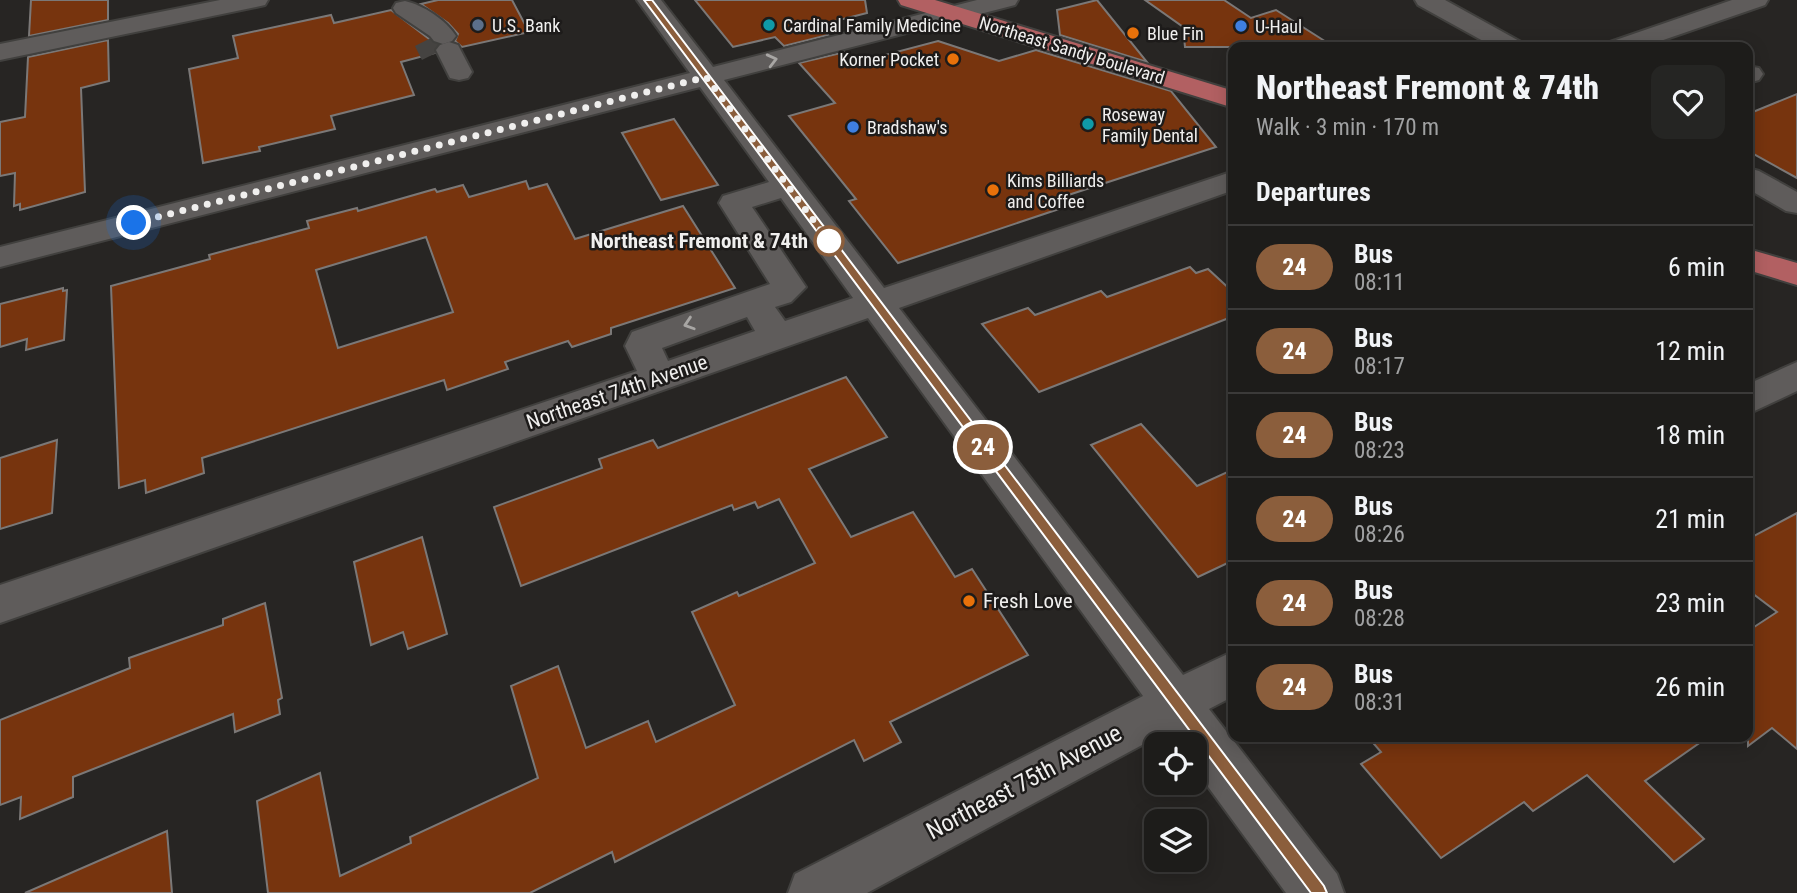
<!DOCTYPE html>
<html lang="en">
<head>
<meta charset="utf-8">
<style>
	:root { --surface:#1d1c1a; --page:#252523; --text:#f1f3f6; --muted:#a0a1a2; --line:#3b3a39 }
	body { margin:0; font-family:"Roboto Condensed",sans-serif; background:var(--page); color:var(--text); height:100vh; display:flex; flex-direction:column; font-size:26px; white-space:nowrap }
	* { box-sizing:border-box; margin:0 }
	p { font-size:23px; color:var(--muted) }
	.icon { flex:none; width:38px; height:38px; fill:none; stroke:currentColor; stroke-width:2; stroke-linecap:round; stroke-linejoin:round }
	.map { position:relative; flex:1; overflow:hidden }
	.side { position:absolute; left:1228px; top:42px; width:525px; height:700px; display:flex; flex-direction:column; background:var(--surface); border-radius:14px; box-shadow:0 4px 18px #0003,0 0 0 2px var(--line) }
	.side>* { flex:none }
	.badge { padding:0 14px; border-radius:23px; font-size:24px; line-height:46px }
	.controls { position:absolute; left:1144px; top:732px; display:grid; gap:14px }
	.controls a { display:grid; place-items:center; width:63px; height:63px; border-radius:14px; background:var(--surface); box-shadow:0 4px 18px #0003,0 0 0 2px var(--line); font-size:35px }
	.you { position:absolute; width:35px; height:35px; margin:-18px; border:5px solid #fff; border-radius:50%; background:#1a73e8; box-shadow:0 0 0 10px #1a73e833 }
	.map>.badge { position:absolute; translate:-50% -50%; box-shadow:0 0 0 4px #fff }
	h2 { padding:0 28px; font-size:26px; line-height:63px }
	.round { display:grid; place-items:center; flex:none; width:74px; height:74px; border-radius:14px; background:var(--page) }
	.summary { display:flex; align-items:center; justify-content:space-between; height:119px; padding:0 28px }
	h1 { font-size:33px; font-weight:800; line-height:52px }
	ul { padding:0; list-style:none }
	li { display:flex; align-items:center; gap:21px; height:84px; padding:0 28px; border-top:2px solid var(--line) }
	li div { flex:1 }
	li b { display:block; font-size:26px }
	li em { font-style:normal }
	li .badge { min-width:77px; font-weight:700; text-align:center }
	.map>svg:first-child { display:block }
	.building { fill:#77340e; stroke:#7b7877; stroke-width:2; fill-rule:evenodd }
	.lines { fill:none; stroke-linecap:round; stroke-linejoin:round }
	.minor-tunnel { stroke:#454341; stroke-width:27; stroke-dasharray:27 14; stroke-linecap:butt }
	.minor-casing { stroke:#41403e; stroke-width:4 }
	.major-casing { stroke:#41403e; stroke-width:4 }
	.minor { fill:#5f5c5b; fill-rule:evenodd }
	.major { fill:#b26062; fill-rule:evenodd }
	.oneway { stroke:#a8a6a4 }
	.line { fill:#8b5e3c; stroke:#fff; stroke-width:2 }
	.walk { stroke:#f0efee; stroke-width:7; stroke-dasharray:0 12.6 }
	.service-dot { fill:#5c6f8a; stroke:#1d1b1a; stroke-width:2.5 }
	.culture-dot { fill:#0f9aa8; stroke:#1d1b1a; stroke-width:2.5 }
	.shop-dot { fill:#3f7fe0; stroke:#1d1b1a; stroke-width:2.5 }
	.food-dot { fill:#e8710a; stroke:#1d1b1a; stroke-width:2.5 }
	.stop-dot { fill:#fff; stroke:#8b5e3c; stroke-width:3.5 }
	.labels { text-anchor:middle; dominant-baseline:central; stroke-width:5; stroke-linejoin:round; paint-order:stroke }
	.far-poi-label { font-size:18px; fill:#f0efee; stroke:#1d1b1a; text-anchor:start }
	.far-street-label { font-size:18px; fill:#f0efee; stroke:#1d1b1a }
	.stop-label { font-size:21px; font-weight:bold; fill:#f0efee; stroke:#1d1b1a; text-anchor:end }
	.street-label { font-size:21px; fill:#f0efee; stroke:#1d1b1a }
	.poi-label { font-size:21px; fill:#f0efee; stroke:#1d1b1a; text-anchor:start }
	.near-street-label { font-size:24px; fill:#f0efee; stroke:#1d1b1a }
</style>
</head>
<body>
<div class="map">
<svg width="1797" height="893" viewBox="0 0 1797 893">
	<rect width="100%" height="100%" fill="#272523"/>
	<g class="building">
		<path d="M31,0H108V20L29,36Z"/>
		<path d="M438,0H512L529,32L462,47L455,41L458,34L448,23L421,4Z"/>
		<path d="M695,0H865L867,13L819,25L828,35L784,46L775,37L733,47Z"/>
		<path d="M1097,0L1147,62L1060,35L1057,10Z"/>
		<path d="M1145,0H1224L1251,18L1276,10L1334,47H1185L1184,37L1193,34Z"/>
		<path d="M391,10L437,45L435,53L401,62L414,95L331,116L335,129L259,147L260,151L203,163L189,69L238,58L233,36L331,15L334,23Z"/>
		<path d="M108,40L109,81L81,88L85,192L20,210V204L14,206L15,173L0,176V122L25,117L28,57Z"/>
		<path d="M938,41L999,61L1036,50L1171,91L1216,147L1053,200L1062,208L898,263L849,201L856,199L789,116L835,103L799,63L845,52L855,63Z"/>
		<path d="M1797,94V178L1748,151V114Z"/>
		<path d="M674,119L718,185L661,200L622,133Z"/>
		<path d="M526,181L529,189L547,184L575,239L683,206L735,288L611,328V334L572,347L568,341L505,362L508,369L447,390L444,380L202,458L204,473L146,493L145,480L119,488L111,286L210,259L209,255L309,228L307,221L357,208L358,211L435,189L437,192L463,185L469,197ZM426,237L453,312L338,348L316,270Z"/>
		<path d="M1190,267L1196,273L1208,269L1234,293V316L1039,392L982,324L1028,308L1035,315L1101,291L1107,297Z"/>
		<path d="M63,288V291L67,290L64,340L26,350L27,339L0,347V304Z"/>
		<path d="M846,377L887,437L809,469L851,537L913,512L955,577L972,569L1028,655L890,722L901,742L864,761L854,740L615,862L612,852L530,893H268L257,801L320,773L340,876L411,843L410,837L538,778L511,686L558,666L586,748L648,721L656,742L735,705L692,612L737,592L739,596L815,563L779,499L758,508L755,502L734,510L732,505L521,586L494,507L602,468L599,459L653,440L658,448Z"/>
		<path d="M1141,424L1197,486L1234,469V560L1198,577L1091,445Z"/>
		<path d="M57,440L52,513L0,529V458Z"/>
		<path d="M1797,513V749L1772,728L1748,746V631L1777,612L1748,590V539Z"/>
		<path d="M422,537L447,634L408,649L403,632L371,645L354,562Z"/>
		<path d="M265,603L282,698L278,700L280,714L235,732L233,714L73,777V797L20,819L21,797L0,805V720L130,668L129,658L223,625V619Z"/>
		<path d="M1368,737H1708L1645,781L1704,839L1674,862L1587,775L1533,811L1524,802L1441,858L1361,764L1381,752Z"/>
		<path d="M167,831L172,893H25Z"/>
	</g>
	<g class="lines">
		<path class="minor-tunnel" d="M427,40L434,54"/>
		<defs>
			<g id="minor">
				<path d="M220,0H268L265,5L256,7L0,60V44Z"/>
				<path d="M637,0H661L713,67L977,0H1018L1015,5L724,80L884,288L1234,171V190L899,308L1183,675L1234,651V696L1209,709L1337,874L1344,893H1286L1195,769V744H1177L1168,731L867,893H788L795,874L1143,696L868,318L0,623V585L637,371L625,346L632,332L770,284L719,203L723,196L769,182L700,87L0,267V247L690,73ZM781,198L853,298L785,321L775,307L791,302L806,287L752,207ZM747,317L755,331L668,361L662,348Z"/>
				<path d="M1415,0H1445L1521,42L1525,47H1494L1418,5Z"/>
				<path d="M1732,0H1768L1765,5L1643,47H1606L1610,42Z"/>
				<path d="M405,1C423,5 446,20 456,36L452,41L443,44L434,41L430,36L396,13L393,8L396,3Z"/>
				<path d="M449,42L458,45L472,72L468,78L459,80L450,78L436,50L440,45Z"/>
				<path d="M1748,66L1759,68L1763,74L1759,80L1748,83Z"/>
				<path d="M1748,168L1759,171L1797,192V213L1786,211L1748,189Z"/>
				<path d="M1797,362V391L1748,414V384Z"/>
			</g>
			<g id="major">
				<path d="M898,0H935L1234,91V108L901,5Z"/>
				<path d="M1748,249L1797,263V285L1748,270Z"/>
			</g>
		</defs>
		<use href="#minor" class="minor-casing"/>
		<use href="#major" class="major-casing"/>
		<use href="#minor" class="minor"/>
		<use href="#major" class="major"/>
	</g>
	<defs><path id="oneway-chevron" d="M-2-3.5L2.5 0L-2 3.5" fill="none" stroke-width="1.6" stroke-linecap="round" stroke-linejoin="round" transform="scale(1.75)"/></defs>
	<g class="oneway">
		<use href="#oneway-chevron" transform="translate(772 60) rotate(-14)"/>
		<use href="#oneway-chevron" transform="translate(689 324) rotate(162)"/>
	</g>
	<path class="line" d="M644,0H652L1324,886L1327,893H1311Z"/>
	<g class="lines">
		<path class="walk" d="M134,223L706,77L829,241"/>
	</g>
	<circle class="service-dot" cx="478" cy="25" r="7"/>
	<g class="culture-dot">
		<circle cx="769" cy="25" r="7"/>
		<circle cx="1088" cy="124" r="7"/>
	</g>
	<g class="shop-dot">
		<circle cx="1241" cy="26" r="7"/>
		<circle cx="853" cy="127" r="7"/>
	</g>
	<g class="food-dot">
		<circle cx="1133" cy="33" r="7"/>
		<circle cx="953" cy="59" r="7"/>
		<circle cx="993" cy="190" r="7"/>
		<circle cx="969" cy="601" r="7"/>
	</g>
	<circle class="stop-dot" cx="829" cy="241" r="14"/>
	<g class="labels">
		<g class="far-poi-label">
			<text x="492" y="25">U.S. Bank</text>
			<text x="783" y="25">Cardinal Family Medicine</text>
			<text x="1255" y="26">U-Haul</text>
			<text x="1147" y="33">Blue Fin</text>
			<text x="939" y="59" text-anchor="end">Korner Pocket</text>
			<text x="1102" y="114">Roseway<tspan x="1102" dy="21">Family Dental</tspan></text>
			<text x="867" y="127">Bradshaw's</text>
			<text x="1007" y="180">Kims Billiards<tspan x="1007" dy="21">and Coffee</tspan></text>
		</g>
		<g class="far-street-label">
			<text transform="translate(1072 50) rotate(17)">Northeast Sandy Boulevard</text>
		</g>
		<g class="stop-label">
			<text x="808" y="241">Northeast Fremont &amp; 74th</text>
		</g>
		<g class="street-label">
			<text transform="translate(617 392) rotate(-19)">Northeast 74th Avenue</text>
		</g>
		<g class="poi-label">
			<text x="983" y="601">Fresh Love</text>
		</g>
		<g class="near-street-label">
			<text transform="translate(1024 782) rotate(-28)">Northeast 75th Avenue</text>
		</g>
	</g>
</svg>
<div class="controls">
<a><svg class="icon" aria-label="locate" viewBox="0 0 24 24"><circle cx="12" cy="12" r="6"/><path d="M12 2v4M12 18v4M2 12h4M18 12h4"/></svg></a>
<a><svg class="icon" aria-label="layers" viewBox="0 0 24 24"><path d="M12 4l9 5-9 5-9-5zM3 14l9 5 9-5"/></svg></a>
</div>
<div class="you" style="left:134px;top:223px"></div>
<b class="badge" style="left:983px;top:447px;background:#8b5e3c;color:#fff">24</b>
<section class="side">
<div class="summary"><div><h1>Northeast Fremont &amp; 74th</h1><p>Walk · 3 min · 170 m</p></div><a class="round"><svg class="icon" aria-label="heart" viewBox="0 0 24 24"><path d="M12 20l-8-8c-3-5 5-10 8-4 3-6 11-1 8 4z"/></svg></a></div>
<h2>Departures</h2>
<ul>
<li><span class="badge" style="background:#8b5e3c;color:#fff">24</span><div><b>Bus</b><p>08:11</p></div><em>6 min</em></li>
<li><span class="badge" style="background:#8b5e3c;color:#fff">24</span><div><b>Bus</b><p>08:17</p></div><em>12 min</em></li>
<li><span class="badge" style="background:#8b5e3c;color:#fff">24</span><div><b>Bus</b><p>08:23</p></div><em>18 min</em></li>
<li><span class="badge" style="background:#8b5e3c;color:#fff">24</span><div><b>Bus</b><p>08:26</p></div><em>21 min</em></li>
<li><span class="badge" style="background:#8b5e3c;color:#fff">24</span><div><b>Bus</b><p>08:28</p></div><em>23 min</em></li>
<li><span class="badge" style="background:#8b5e3c;color:#fff">24</span><div><b>Bus</b><p>08:31</p></div><em>26 min</em></li>
</ul>
</section>
</div>
</body>
</html>
